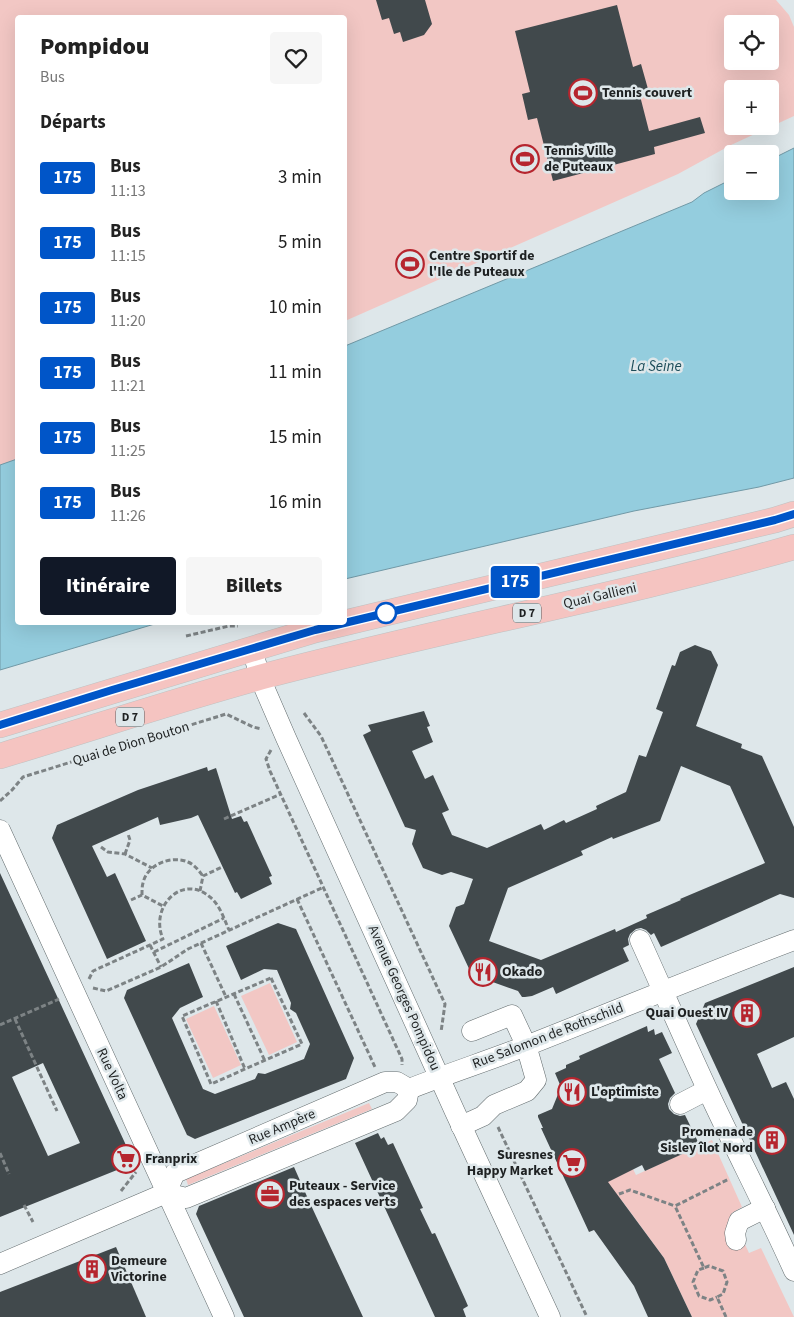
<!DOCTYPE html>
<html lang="fr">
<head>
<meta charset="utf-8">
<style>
	:root { --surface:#fff; --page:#f6f6f6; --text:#222; --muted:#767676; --accent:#111827 }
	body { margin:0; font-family:"Source Sans 3",sans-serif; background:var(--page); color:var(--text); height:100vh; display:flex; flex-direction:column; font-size:19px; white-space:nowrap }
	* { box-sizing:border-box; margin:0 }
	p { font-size:16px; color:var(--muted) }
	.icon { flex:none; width:28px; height:28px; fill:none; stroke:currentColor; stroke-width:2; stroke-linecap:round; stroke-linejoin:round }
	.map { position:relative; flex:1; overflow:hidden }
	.sheet { position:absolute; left:15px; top:15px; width:332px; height:610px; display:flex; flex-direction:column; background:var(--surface); border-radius:5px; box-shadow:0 5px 20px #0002 }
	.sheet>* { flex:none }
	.badge { padding:0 10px; border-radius:4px; font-size:18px; line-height:32px }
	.tools { position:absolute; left:724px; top:15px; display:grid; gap:10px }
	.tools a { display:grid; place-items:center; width:55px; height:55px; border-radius:5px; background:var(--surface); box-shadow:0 5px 20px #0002; font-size:25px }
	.map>.badge { position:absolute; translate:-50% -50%; box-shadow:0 0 0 2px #fff }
	h2 { padding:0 25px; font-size:19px; line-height:45px }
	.round { display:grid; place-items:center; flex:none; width:52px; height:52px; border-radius:5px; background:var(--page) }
	.overview { display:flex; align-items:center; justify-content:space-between; height:85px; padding:0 25px }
	h1 { font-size:24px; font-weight:800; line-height:38px }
	.action { display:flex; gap:10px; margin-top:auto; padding:10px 25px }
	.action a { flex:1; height:58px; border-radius:5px; background:var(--accent); color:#fff; font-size:20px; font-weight:800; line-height:58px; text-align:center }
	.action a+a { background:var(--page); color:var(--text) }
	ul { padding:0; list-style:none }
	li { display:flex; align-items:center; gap:15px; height:65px; padding:0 25px }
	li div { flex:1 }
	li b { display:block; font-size:19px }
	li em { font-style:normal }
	li .badge { min-width:55px; font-weight:700; text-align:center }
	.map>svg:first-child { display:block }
	.green { fill:#f2c7c4; fill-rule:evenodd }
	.water { fill:#94cdde; stroke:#7199a6 }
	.building { fill:#41494c; fill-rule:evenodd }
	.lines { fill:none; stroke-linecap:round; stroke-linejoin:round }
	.minor-casing { stroke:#626b6d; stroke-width:21 }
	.major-casing { stroke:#c0c1c1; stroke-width:26 }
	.path { stroke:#7d8385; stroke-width:3; stroke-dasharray:5 2.5; stroke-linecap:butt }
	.minor { stroke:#fff; stroke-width:20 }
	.major { stroke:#f5c4c1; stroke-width:25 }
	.line-casing { stroke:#fff; stroke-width:11 }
	.line { stroke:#0055c8; stroke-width:8 }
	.stop-dot { fill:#fff; stroke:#0055c8; stroke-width:2.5 }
	.labels { text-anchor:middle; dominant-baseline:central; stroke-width:5; stroke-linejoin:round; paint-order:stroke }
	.shield { fill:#dee7ea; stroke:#585c5e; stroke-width:1 }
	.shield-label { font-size:12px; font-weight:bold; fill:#1e2122 }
	.poi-label { font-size:14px; font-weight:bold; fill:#1e2122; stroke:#dee7ea; text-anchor:start }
	.street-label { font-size:14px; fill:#1e2122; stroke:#dee7ea }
	.water-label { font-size:15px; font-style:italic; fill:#1c4c59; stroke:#dee7ea }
</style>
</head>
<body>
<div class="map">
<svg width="794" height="1317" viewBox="0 0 794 1317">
	<rect width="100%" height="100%" fill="#dee7ea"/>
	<g class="green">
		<path d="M0,0H776L789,15L794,27V116L731,145L678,174L345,321V18H18V459L0,465ZM732,24H770V61H732ZM732,89H770V126H732Z"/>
		<path d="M270,983L297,1042L269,1055L241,996Z"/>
		<path d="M214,1006L241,1065L213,1078L186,1019Z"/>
		<path d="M369,1103L372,1109L188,1185L186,1179Z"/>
		<path d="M712,1140L742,1207L732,1213L729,1220L742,1238L749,1253L761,1248L794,1317H692L664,1258L623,1202L611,1190L603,1170L633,1169L636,1175Z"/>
	</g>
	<g class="water">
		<path d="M794,148V478L759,487L634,511L345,579V346L692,202L704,193L732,179V191H770V160Z"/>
		<path d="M17,459L18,622L158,623L0,670V465Z"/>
	</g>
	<g class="building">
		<path d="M376,0H425L432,24L424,35L403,42L400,32L394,34L389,18L382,20Z"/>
		<path d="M617,5L633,67L641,64L648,89L639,92L649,131L700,117L705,133L654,147L655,154L553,181L537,118L528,120L522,94L530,92L515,31Z"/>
		<path d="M695,645L711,651L718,665L696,726L742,744L741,748L762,756L794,827V898L780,894L661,947L654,933L651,935L646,930L641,928L636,929L630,934L628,939L629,945L623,948L629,961L556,994L553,987L532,996L525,997H522L518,991L487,980H476L472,975L449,926L456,907L464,904L473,879L451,872L442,875L423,868L412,844L416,830L405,827L363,735L371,731L368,725L424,711L430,726L427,727L433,742L412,751L425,779L433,775L449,810L442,813L452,835L487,848L541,824L544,830L564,820L566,823L597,809L596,806L626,792L639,755L646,757L663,712L656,709L672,665L675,666L680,652ZM681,766L730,786L765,863L680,899L681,900L646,915L647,918L616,932L615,929L541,960L489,941L508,888L583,855L581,851L612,837L613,839L660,821Z"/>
		<path d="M207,767L208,771L216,768L232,819L241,816L244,822L247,821L272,876L269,877L272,884L241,899L237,892L235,893L198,815L191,818L160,825L158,817L92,846L107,877L115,873L146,941L107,959L52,838L57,825L138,790Z"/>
		<path d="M0,873L131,1156L128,1164L122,1168L0,1217ZM43,1063L80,1143L48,1156L12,1077Z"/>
		<path d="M278,923L296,929L354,1058L346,1079L195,1139L187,1135L124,998L127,990L189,963L203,997L180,1008L172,1018L203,1089L215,1094L255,1079L258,1073L265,1074L304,1059L310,1044L296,1013L290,1009L291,1003L277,970L264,969L241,980L226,946Z"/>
		<path d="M794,967V1037L757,1054L772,1088L786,1082L794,1099V1235L696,1024L705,1003Z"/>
		<path d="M647,1026L648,1032L654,1029L655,1035L662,1032L672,1053L659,1059L675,1093L670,1098L668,1104L669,1109L674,1114L680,1116L685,1115L700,1146L645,1171L642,1165L608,1182L664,1258L692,1317H648L634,1286L594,1230L589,1232L541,1128H543L538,1117V1115L552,1109L561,1087L555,1073L566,1068V1065L580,1059L579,1056Z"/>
		<path d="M378,1133L381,1139L384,1137L388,1145L393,1143L423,1208L420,1209L432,1234L435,1233L465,1299L468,1306L463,1309L466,1317H435L355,1143Z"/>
		<path d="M294,1167L309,1201L363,1317H244L196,1214L199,1206Z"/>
		<path d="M116,1247L146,1317H0V1292Z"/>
	</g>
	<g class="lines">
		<defs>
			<g id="minor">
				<path d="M252,648L260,678L286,738L455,1112L550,1317"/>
				<path d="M0,830L224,1317"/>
				<path d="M640,940C665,995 689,1051 715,1106C741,1161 769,1215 794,1271"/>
				<path d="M409,1089C447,1074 487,1061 526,1046C615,1011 704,974 794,940"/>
				<path d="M680,1104L707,1090"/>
				<path d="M461,1126L483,1116L494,1105L527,1091L536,1080L526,1045L512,1015L472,1031"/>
				<path d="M166,1193L175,1173L385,1082H397L409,1089"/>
				<path d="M736,1240L735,1233L739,1221L765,1208"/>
				<path d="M0,1264L166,1193L186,1198L396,1111L407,1100L409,1089"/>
			</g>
			<g id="major">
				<path d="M0,725L315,630L775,520L794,514"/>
				<path d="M0,756C87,730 173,701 261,677C438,630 618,597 794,547"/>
			</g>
		</defs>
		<use href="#minor" class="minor-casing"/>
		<use href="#major" class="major-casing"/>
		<g class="path">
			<path d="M186,636L229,626H238"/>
			<path d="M304,713L321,736L445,1004L441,1032"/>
			<path d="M271,750L266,759L270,771L402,1059V1065"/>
			<path d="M0,801L12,790L23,777L226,714L253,727L262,729"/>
			<path d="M224,819L281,794"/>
			<path d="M101,847L108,852L125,854L152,868"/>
			<path d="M125,854L130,840L128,834"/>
			<path d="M200,891L203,876L222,867"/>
			<path d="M142,895C142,891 142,886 143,883C147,864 172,855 188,862C195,865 199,871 203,876"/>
			<path d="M297,899L375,1067"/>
			<path d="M131,900L142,895L163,906"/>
			<path d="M201,943L226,997"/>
			<path d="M150,945L161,967"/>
			<path d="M154,952L224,918"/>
			<path d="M271,978L302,1044L211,1084L182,1016Z"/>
			<path d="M89,979L93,971L163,939C149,907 182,873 210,897C220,905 224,919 229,930"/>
			<path d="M93,988L106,991L161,967L188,949L324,887"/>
			<path d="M234,994L265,1061"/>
			<path d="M216,1001L245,1069"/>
			<path d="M15,1019L57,1111"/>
			<path d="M0,1025L59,999"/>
			<path d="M498,1127L587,1317"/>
			<path d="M0,1153L9,1174"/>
			<path d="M121,1191L136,1172"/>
			<path d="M619,1194L630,1190L675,1206"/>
			<path d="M24,1205L33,1222"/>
			<path d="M704,1268L698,1270L693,1282L699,1296L710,1300L717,1297"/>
			<path d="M726,1317L717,1297L723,1294L727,1282L723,1271L709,1266L704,1268L675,1206L729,1179"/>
		</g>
		<use href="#minor" class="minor"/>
		<use href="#major" class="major"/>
	</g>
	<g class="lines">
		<defs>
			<path id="line" d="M0,725L112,690L315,630L775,520L794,514"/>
		</defs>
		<use href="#line" class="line-casing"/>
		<use href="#line" class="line"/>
	</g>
	<defs>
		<symbol id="stadium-ring" viewBox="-11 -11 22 22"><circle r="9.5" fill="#dee7ea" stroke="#b6252e" stroke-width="1.5"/><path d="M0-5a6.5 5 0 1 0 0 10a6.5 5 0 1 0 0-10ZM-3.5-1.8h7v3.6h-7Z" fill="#b6252e"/></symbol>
		<symbol id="restaurant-ring" viewBox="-11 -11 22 22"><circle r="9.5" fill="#dee7ea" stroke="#b6252e" stroke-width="1.5"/><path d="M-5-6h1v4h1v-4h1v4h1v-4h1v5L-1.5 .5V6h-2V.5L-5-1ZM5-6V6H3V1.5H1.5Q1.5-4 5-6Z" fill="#b6252e"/></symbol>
		<symbol id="building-ring" viewBox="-11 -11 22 22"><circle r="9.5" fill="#dee7ea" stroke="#b6252e" stroke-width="1.5"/><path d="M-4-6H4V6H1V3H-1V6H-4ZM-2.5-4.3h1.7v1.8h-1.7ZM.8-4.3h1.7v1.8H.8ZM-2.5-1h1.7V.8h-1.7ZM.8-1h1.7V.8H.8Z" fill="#b6252e"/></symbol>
		<symbol id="supermarket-ring" viewBox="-11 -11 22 22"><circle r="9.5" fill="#dee7ea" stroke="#b6252e" stroke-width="1.5"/><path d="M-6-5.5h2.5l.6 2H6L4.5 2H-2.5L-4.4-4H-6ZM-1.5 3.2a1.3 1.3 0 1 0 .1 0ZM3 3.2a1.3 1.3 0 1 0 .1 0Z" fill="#b6252e"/></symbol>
		<symbol id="office-ring" viewBox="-11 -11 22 22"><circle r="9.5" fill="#dee7ea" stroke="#b6252e" stroke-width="1.5"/><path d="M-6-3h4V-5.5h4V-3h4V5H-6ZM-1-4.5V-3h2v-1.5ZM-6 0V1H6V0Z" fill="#b6252e"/></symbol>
	</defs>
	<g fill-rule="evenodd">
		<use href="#stadium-ring" x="567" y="77" width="32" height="32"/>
		<use href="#stadium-ring" x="509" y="143" width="32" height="32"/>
		<use href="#stadium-ring" x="394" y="248" width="32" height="32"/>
		<use href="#restaurant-ring" x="467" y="956" width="32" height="32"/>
		<use href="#building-ring" x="731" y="997" width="32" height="32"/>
		<use href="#restaurant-ring" x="556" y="1076" width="32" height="32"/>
		<use href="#building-ring" x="756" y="1124" width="32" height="32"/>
		<use href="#supermarket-ring" x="110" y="1143" width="32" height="32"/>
		<use href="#supermarket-ring" x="556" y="1147" width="32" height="32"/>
		<use href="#office-ring" x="254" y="1178" width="32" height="32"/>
		<use href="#building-ring" x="76" y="1253" width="32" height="32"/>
	</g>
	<circle class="stop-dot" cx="386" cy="613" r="10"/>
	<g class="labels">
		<g class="shield">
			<rect x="513" y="603.5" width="28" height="19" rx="4"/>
			<rect x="116" y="707.5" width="28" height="19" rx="4"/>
		</g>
		<g class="shield-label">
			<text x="527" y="613">D 7</text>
			<text x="130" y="717">D 7</text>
		</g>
		<g class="poi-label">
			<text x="602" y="93">Tennis couvert</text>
			<text x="544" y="151">Tennis Ville<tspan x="544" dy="16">de Puteaux</tspan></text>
			<text x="429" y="256">Centre Sportif de<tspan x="429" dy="16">l'Ile de Puteaux</tspan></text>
			<text x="502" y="972">Okado</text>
			<text x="728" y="1013" text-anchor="end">Quai Ouest IV</text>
			<text x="591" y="1092">L'optimiste</text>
			<text x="753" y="1132" text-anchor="end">Promenade<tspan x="753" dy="16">Sisley îlot Nord</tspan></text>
			<text x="553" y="1155" text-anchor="end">Suresnes<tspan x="553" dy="16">Happy Market</tspan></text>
			<text x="145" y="1159">Franprix</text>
			<text x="289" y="1186">Puteaux - Service<tspan x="289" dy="16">des espaces verts</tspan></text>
			<text x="111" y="1261">Demeure<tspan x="111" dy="16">Victorine</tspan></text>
		</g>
		<g class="street-label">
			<text transform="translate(600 596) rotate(-13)">Quai Gallieni</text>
			<text transform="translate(131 744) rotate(-17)">Quai de Dion Bouton</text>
			<text transform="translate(404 998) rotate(66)">Avenue Georges Pompidou</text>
			<text transform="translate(548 1036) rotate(-21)">Rue Salomon de Rothschild</text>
			<text transform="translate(112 1074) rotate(65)">Rue Volta</text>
			<text transform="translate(282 1127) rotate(-23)">Rue Ampère</text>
		</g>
		<g class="water-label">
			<text x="656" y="366">La Seine</text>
		</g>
	</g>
</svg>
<div class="tools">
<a><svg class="icon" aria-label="locate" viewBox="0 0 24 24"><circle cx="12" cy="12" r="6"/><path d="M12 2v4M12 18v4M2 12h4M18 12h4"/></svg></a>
<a>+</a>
<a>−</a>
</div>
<b class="badge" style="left:515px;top:582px;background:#0055c8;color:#fff">175</b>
<section class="sheet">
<div class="overview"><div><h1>Pompidou</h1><p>Bus</p></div><a class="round"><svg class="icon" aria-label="heart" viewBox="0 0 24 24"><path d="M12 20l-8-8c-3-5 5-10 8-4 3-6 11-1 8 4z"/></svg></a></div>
<h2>Départs</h2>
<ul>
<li><span class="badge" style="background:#0055c8;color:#fff">175</span><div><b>Bus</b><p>11:13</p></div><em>3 min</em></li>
<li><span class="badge" style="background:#0055c8;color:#fff">175</span><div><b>Bus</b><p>11:15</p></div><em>5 min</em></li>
<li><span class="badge" style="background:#0055c8;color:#fff">175</span><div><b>Bus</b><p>11:20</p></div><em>10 min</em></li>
<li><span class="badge" style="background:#0055c8;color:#fff">175</span><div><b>Bus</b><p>11:21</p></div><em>11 min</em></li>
<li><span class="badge" style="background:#0055c8;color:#fff">175</span><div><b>Bus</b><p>11:25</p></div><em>15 min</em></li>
<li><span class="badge" style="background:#0055c8;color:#fff">175</span><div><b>Bus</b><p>11:26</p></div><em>16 min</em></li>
</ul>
<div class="action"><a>Itinéraire</a><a>Billets</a></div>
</section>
</div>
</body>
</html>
